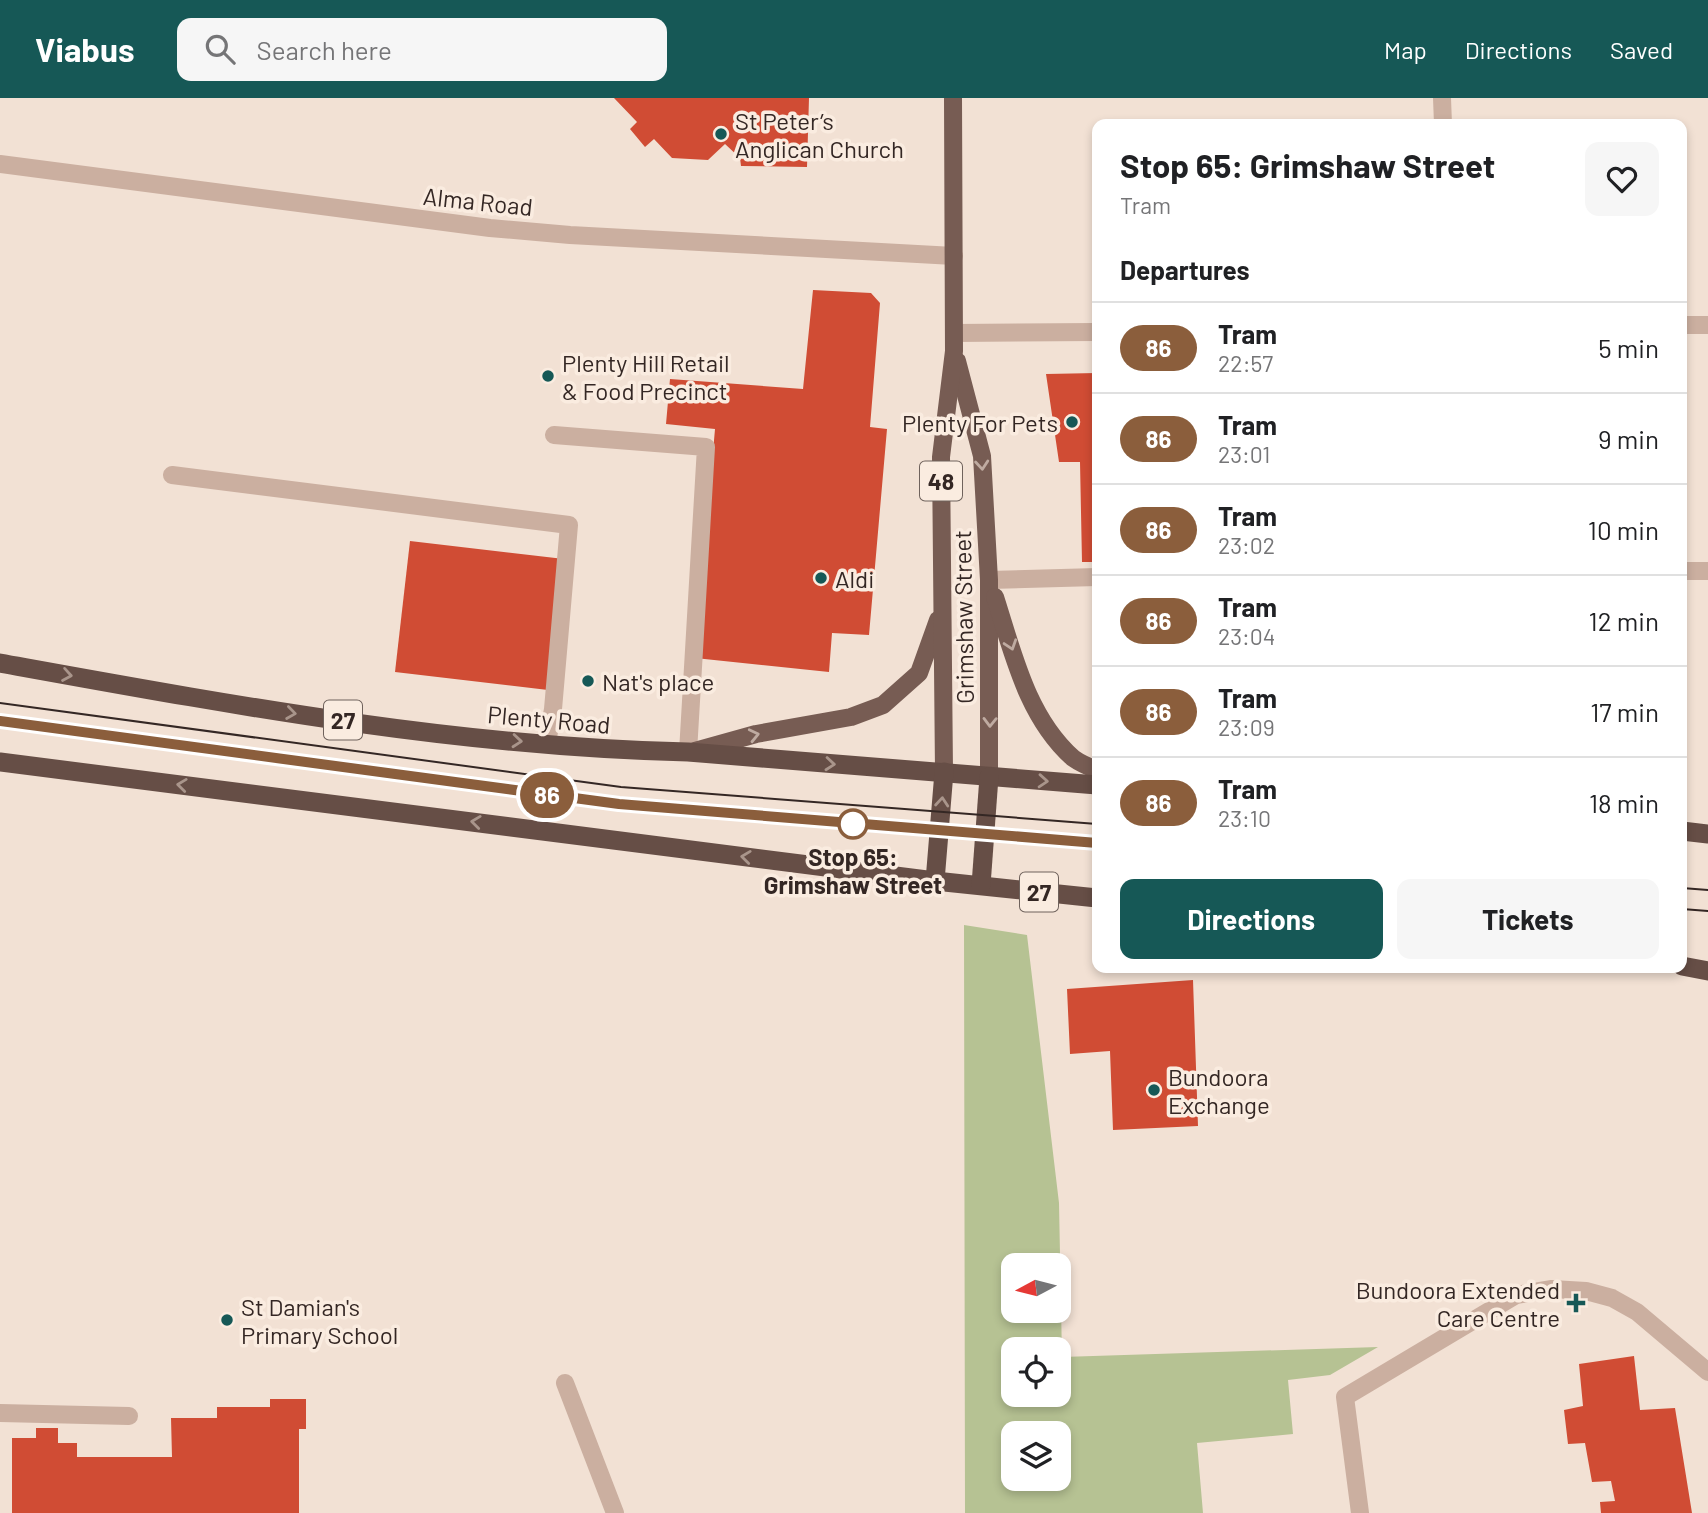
<!DOCTYPE html>
<html lang="en">
<head>
<meta charset="utf-8">
<style>
	:root { --surface:#fff; --page:#f6f6f6; --text:#202124; --muted:#757577; --line:#e0e0e0; --accent:#165856 }
	body { margin:0; font-family:Barlow,sans-serif; background:var(--page); color:var(--text); height:100vh; display:flex; flex-direction:column; font-size:26px; white-space:nowrap }
	* { box-sizing:border-box; margin:0 }
	p { font-size:23px; color:var(--muted) }
	.icon { flex:none; width:38px; height:38px; fill:none; stroke:currentColor; stroke-width:2; stroke-linecap:round; stroke-linejoin:round }
	.map { position:relative; flex:1; overflow:hidden }
	.side { position:absolute; left:1092px; top:21px; width:595px; height:854px; display:flex; flex-direction:column; background:var(--surface); border-radius:14px; box-shadow:0 4px 10px #0003 }
	.side>* { flex:none }
	.badge { padding:0 14px; border-radius:23px; font-size:24px; line-height:46px }
	.needle { width:46px; rotate:263deg }
	.buttons { position:absolute; left:1001px; top:1155px; display:grid; gap:14px }
	.buttons a { display:grid; place-items:center; width:70px; height:70px; border-radius:14px; background:var(--surface); box-shadow:0 4px 10px #0003; font-size:35px }
	.map>.badge { position:absolute; translate:-50% -50%; box-shadow:0 0 0 4px #fff }
	h2 { padding:0 28px; font-size:26px; line-height:63px }
	.round { display:grid; place-items:center; flex:none; width:74px; height:74px; border-radius:14px; background:var(--page) }
	.headline { display:flex; align-items:center; justify-content:space-between; height:119px; padding:0 28px }
	h1 { font-size:33px; font-weight:700; line-height:52px }
	.button { display:flex; gap:14px; margin-top:auto; padding:14px 28px }
	.button a { flex:1; height:80px; border-radius:14px; background:var(--accent); color:#fff; font-size:28px; font-weight:700; line-height:80px; text-align:center }
	.button a+a { background:var(--page); color:var(--text) }
	ul { padding:0; list-style:none }
	li { display:flex; align-items:center; gap:21px; height:91px; padding:0 28px; border-top:2px solid var(--line) }
	li div { flex:1 }
	li b { display:block; font-size:26px }
	li em { font-style:normal }
	li .badge { min-width:77px; font-weight:700; text-align:center }
	header { display:flex; align-items:center; gap:42px; box-sizing:border-box; height:98px; padding:0 35px; background:var(--accent); color:#fff }
	header strong { font-size:33px }
	nav { display:flex; gap:38px; margin-inline-start:auto; font-size:24px }
	.search { width:490px; height:63px; background:var(--page); display:flex; align-items:center; gap:18px; box-sizing:border-box; padding:0 24px; border-radius:14px; color:var(--muted); font-size:26px }
	.map>svg:first-child { display:block }
	.green { fill:#b6c293; fill-rule:evenodd }
	.building { fill:#d04c34 }
	.lines { fill:none; stroke-linecap:round; stroke-linejoin:round }
	.service { stroke:#cbafa0; stroke-width:18 }
	.minor { stroke:#cbafa0; stroke-width:18 }
	.primary { stroke:#775c53; stroke-width:18 }
	.trunk { stroke:#664e46; stroke-width:19 }
	.tram { stroke:#342724; stroke-width:2 }
	.oneway { stroke:#bfaba1 }
	.oneway2 { stroke:#a9958b }
	.line-casing { stroke:#fff; stroke-width:16 }
	.line { stroke:#8b5e3c; stroke-width:10 }
	.poi-dot { fill:#165856; stroke:#faece0; stroke-width:2.5 }
	.stop-dot { fill:#fff; stroke:#8b5e3c; stroke-width:3.5 }
	.labels { text-anchor:middle; dominant-baseline:central; stroke-width:7; stroke-linejoin:round; paint-order:stroke }
	.shield { fill:#faece0; stroke:#6f625c; stroke-width:2 }
	.shield-label { font-size:23px; font-weight:bold; fill:#342724 }
	.poi-label { font-size:24px; fill:#342724; stroke:#faece0; text-anchor:start }
	.street-label { font-size:24px; fill:#342724; stroke:#faece0 }
	.stop-label { font-size:24px; font-weight:bold; fill:#342724; stroke:#faece0 }
</style>
</head>
<body>
<header>
<strong>Viabus</strong>
<div class="search"><svg class="icon" aria-label="search" viewBox="0 0 24 24"><circle cx="10" cy="10" r="6"/><path d="M15 15l6 6"/></svg>Search here</div>
<nav><a>Map</a><a>Directions</a><a>Saved</a></nav>
</header>
<div class="map">
<svg width="1708" height="1415" viewBox="0 0 1708 1415">
	<rect width="100%" height="100%" fill="#f2e1d4"/>
	<path class="green" d="M964,827L1027,837L1059,1105L1062,1259L1378,1249L1330,1277L1288,1282L1293,1336L1197,1345L1203,1415H965ZM1013,1167H1059V1213H1013ZM1013,1251H1059V1297H1013ZM1013,1335H1059V1381H1013Z"/>
	<g class="building">
		<path d="M614,0H809L807,69L741,68L740,60L725,46L708,62L672,60L654,41L645,49L630,31L637,24Z"/>
		<path d="M813,192L871,195L880,205L870,329L887,331L869,537L832,535L829,574L695,560L715,331L666,326L670,281L803,291Z"/>
		<path d="M1097,275V464H1082L1080,364H1059L1046,276Z"/>
		<path d="M410,443L564,461L548,592L395,574Z"/>
		<path d="M1193,882L1198,1028L1113,1032L1110,953L1070,956L1067,891Z"/>
		<path d="M1634,1258L1640,1312L1675,1310L1692,1415H1601L1600,1404L1615,1403L1611,1383L1592,1384L1585,1345L1568,1346L1564,1312L1583,1308L1579,1266Z"/>
		<path d="M270,1301H306V1331H299V1415H12V1340H36V1330H58V1345H77V1359H172L171,1320H217V1309H270Z"/>
	</g>
	<g class="lines">
		<g class="service">
			<path d="M554,337L706,349L688,654"/>
			<path d="M172,377L569,427L553,611L547,645"/>
			<path d="M1682,473H1708"/>
			<path d="M989,482L1097,479"/>
			<path d="M0,1315L129,1318"/>
			<path d="M1360,1415L1345,1299L1516,1197L1552,1191L1586,1193L1612,1200L1637,1214L1708,1274"/>
		</g>
		<g class="minor">
			<path d="M1442,0L1443,26"/>
			<path d="M0,66L490,130L570,137L954,158"/>
			<path d="M1682,227H1708"/>
			<path d="M954,235L1097,234"/>
			<path d="M565,1285L615,1415"/>
		</g>
		<g class="primary">
			<path d="M957,263L982,358L989,482V679"/>
			<path d="M995,499C1013,555 1027,619 1073,660C1080,665 1089,669 1097,672"/>
			<path d="M695,653L756,636L851,619L883,607L919,575L938,522"/>
			<path d="M944,674L941,359L954,253L953,0"/>
		</g>
		<g class="trunk">
			<path d="M0,565C227,606 457,649 688,654L1097,687"/>
			<path d="M0,664L935,783L1097,800"/>
			<path d="M1682,733L1708,736"/>
			<path d="M935,783L944,674"/>
			<path d="M981,787L989,679"/>
			<path d="M1682,868L1708,873"/>
		</g>
		<g class="tram">
			<path d="M0,605L621,689L1097,726"/>
			<path d="M0,623L619,706L743,718L1097,745"/>
			<path d="M1682,790L1708,792"/>
			<path d="M1682,811L1708,813"/>
		</g>
	</g>
	<defs><path id="oneway-chevron" d="M-2-3.5L2.5 0L-2 3.5" fill="none" stroke-width="1.6" stroke-linecap="round" stroke-linejoin="round" transform="scale(1.75)"/></defs>
	<g class="oneway">
		<use href="#oneway-chevron" transform="translate(982 367) rotate(85)"/>
		<use href="#oneway-chevron" transform="translate(1011 547) rotate(72)"/>
		<use href="#oneway-chevron" transform="translate(990 624) rotate(91)"/>
		<use href="#oneway-chevron" transform="translate(754 637) rotate(-13)"/>
	</g>
	<g class="oneway2">
		<use href="#oneway-chevron" transform="translate(67 577) rotate(10)"/>
		<use href="#oneway-chevron" transform="translate(291 615) rotate(8)"/>
		<use href="#oneway-chevron" transform="translate(517 643) rotate(5)"/>
		<use href="#oneway-chevron" transform="translate(830 666) rotate(5)"/>
		<use href="#oneway-chevron" transform="translate(1043 683) rotate(4)"/>
		<use href="#oneway-chevron" transform="translate(182 687) rotate(-173)"/>
		<use href="#oneway-chevron" transform="translate(942 704) rotate(-85)"/>
		<use href="#oneway-chevron" transform="translate(476 724) rotate(-173)"/>
		<use href="#oneway-chevron" transform="translate(746 759) rotate(-173)"/>
	</g>
	<g class="lines">
		<defs>
			<path id="line" d="M0,623L619,706L1097,745"/>
		</defs>
		<use href="#line" class="line-casing"/>
		<use href="#line" class="line"/>
	</g>
	<g class="poi-dot">
		<circle cx="721" cy="36" r="7"/>
		<circle cx="548" cy="278" r="7"/>
		<circle cx="1072" cy="324" r="7"/>
		<circle cx="821" cy="480" r="7"/>
		<circle cx="588" cy="583" r="7"/>
		<circle cx="1154" cy="992" r="7"/>
		<path d="M1572.5 1194.5h7v7h7v7h-7v7h-7v-7h-7v-7h7z"/>
		<circle cx="227" cy="1222" r="7"/>
	</g>
	<circle class="stop-dot" cx="853" cy="726" r="14"/>
	<g class="labels">
		<g class="shield">
			<rect x="920" y="363.5" width="42" height="39" rx="5"/>
			<rect x="324" y="602.5" width="38" height="39" rx="5"/>
			<rect x="1020" y="774.5" width="38" height="39" rx="5"/>
		</g>
		<g class="shield-label">
			<text x="941" y="383">48</text>
			<text x="343" y="622">27</text>
			<text x="1039" y="794">27</text>
		</g>
		<g class="poi-label">
			<text x="735" y="22">St Peter’s<tspan x="735" dy="28">Anglican Church</tspan></text>
			<text x="562" y="264">Plenty Hill Retail<tspan x="562" dy="28">&amp; Food Precinct</tspan></text>
			<text x="1058" y="324" text-anchor="end">Plenty For Pets</text>
			<text x="835" y="480">Aldi</text>
			<text x="602" y="583">Nat's place</text>
			<text x="1168" y="978">Bundoora<tspan x="1168" dy="28">Exchange</tspan></text>
			<text x="1560" y="1191" text-anchor="end">Bundoora Extended<tspan x="1560" dy="28">Care Centre</tspan></text>
			<text x="241" y="1208">St Damian's<tspan x="241" dy="28">Primary School</tspan></text>
		</g>
		<g class="street-label">
			<text transform="translate(478 103) rotate(6)">Alma Road</text>
			<text transform="translate(963 519) rotate(-91)">Grimshaw Street</text>
			<text transform="translate(549 621) rotate(5)">Plenty Road</text>
		</g>
		<g class="stop-label">
			<text x="853" y="758">Stop 65:<tspan x="853" dy="28">Grimshaw Street</tspan></text>
		</g>
	</g>
</svg>
<div class="buttons">
<a><svg class="needle" viewBox="-14 -14 28 28"><path d="M0-13l5 13h-10z" fill="#e53935"/><path d="M0 13l5-13h-10z" fill="#757577"/></svg></a>
<a><svg class="icon" aria-label="locate" viewBox="0 0 24 24"><circle cx="12" cy="12" r="6"/><path d="M12 2v4M12 18v4M2 12h4M18 12h4"/></svg></a>
<a><svg class="icon" aria-label="layers" viewBox="0 0 24 24"><path d="M12 4l9 5-9 5-9-5zM3 14l9 5 9-5"/></svg></a>
</div>
<b class="badge" style="left:547px;top:697px;background:#8b5e3c;color:#fff">86</b>
<section class="side">
<div class="headline"><div><h1>Stop 65: Grimshaw Street</h1><p>Tram</p></div><a class="round"><svg class="icon" aria-label="heart" viewBox="0 0 24 24"><path d="M12 20l-8-8c-3-5 5-10 8-4 3-6 11-1 8 4z"/></svg></a></div>
<h2>Departures</h2>
<ul>
<li><span class="badge" style="background:#8b5e3c;color:#fff">86</span><div><b>Tram</b><p>22:57</p></div><em>5 min</em></li>
<li><span class="badge" style="background:#8b5e3c;color:#fff">86</span><div><b>Tram</b><p>23:01</p></div><em>9 min</em></li>
<li><span class="badge" style="background:#8b5e3c;color:#fff">86</span><div><b>Tram</b><p>23:02</p></div><em>10 min</em></li>
<li><span class="badge" style="background:#8b5e3c;color:#fff">86</span><div><b>Tram</b><p>23:04</p></div><em>12 min</em></li>
<li><span class="badge" style="background:#8b5e3c;color:#fff">86</span><div><b>Tram</b><p>23:09</p></div><em>17 min</em></li>
<li><span class="badge" style="background:#8b5e3c;color:#fff">86</span><div><b>Tram</b><p>23:10</p></div><em>18 min</em></li>
</ul>
<div class="button"><a>Directions</a><a>Tickets</a></div>
</section>
</div>
</body>
</html>
